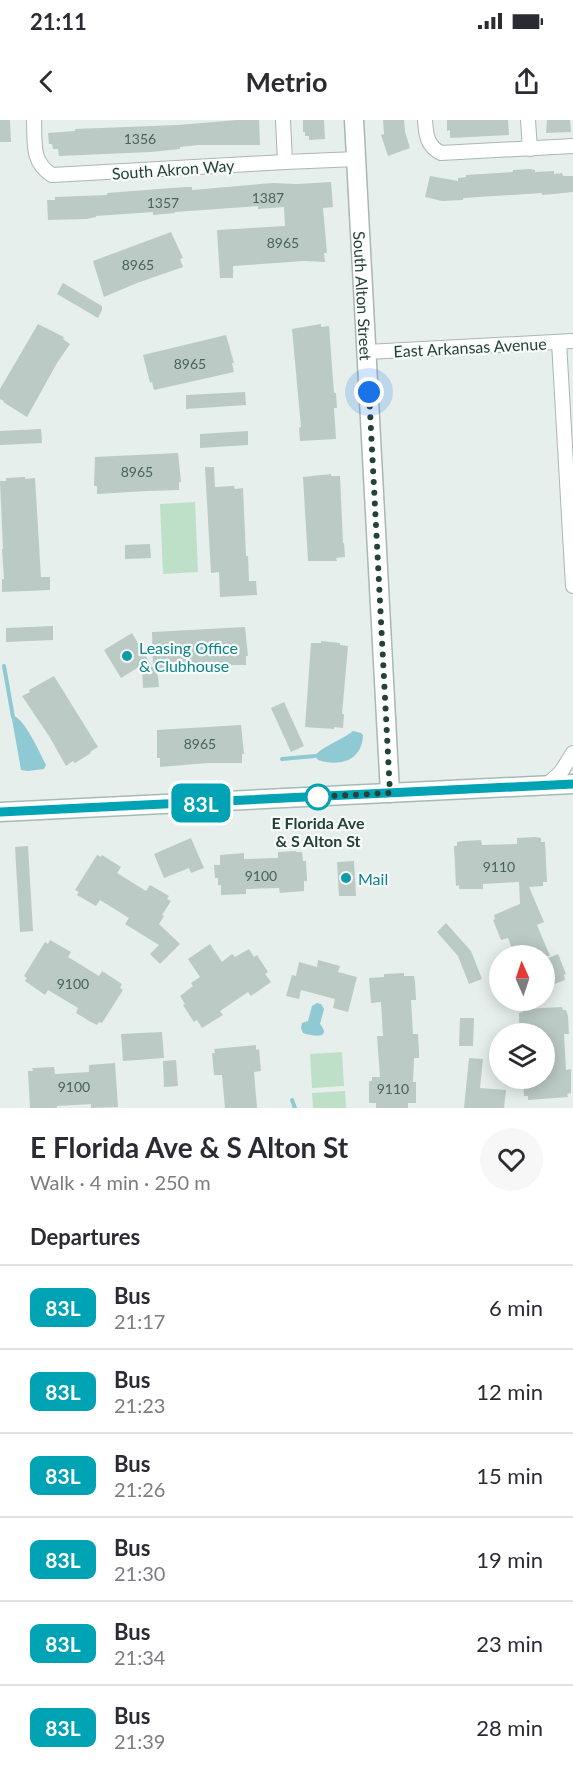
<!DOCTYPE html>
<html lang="en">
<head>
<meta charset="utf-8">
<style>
	:root { --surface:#fff; --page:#f7f7f7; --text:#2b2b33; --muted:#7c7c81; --line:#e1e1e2 }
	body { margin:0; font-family:Lato,sans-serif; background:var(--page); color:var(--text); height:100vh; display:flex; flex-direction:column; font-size:22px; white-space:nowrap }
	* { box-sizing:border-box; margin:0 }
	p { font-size:20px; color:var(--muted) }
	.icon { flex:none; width:33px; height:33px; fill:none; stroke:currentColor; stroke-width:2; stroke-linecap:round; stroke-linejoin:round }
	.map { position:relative; height:988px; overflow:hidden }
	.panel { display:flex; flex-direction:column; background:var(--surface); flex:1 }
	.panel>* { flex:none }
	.badge { padding:0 12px; border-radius:9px; font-size:21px; line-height:39px }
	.needle { width:39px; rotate:357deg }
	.tools { position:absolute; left:489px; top:825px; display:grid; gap:12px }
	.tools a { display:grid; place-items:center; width:66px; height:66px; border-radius:50%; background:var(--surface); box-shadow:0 3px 15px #0003; font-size:30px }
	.you { position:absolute; width:30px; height:30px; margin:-15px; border:4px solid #fff; border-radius:50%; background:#1a73e8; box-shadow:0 0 0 9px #1a73e833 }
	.map>.badge { position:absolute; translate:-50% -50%; box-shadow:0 0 0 3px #fff }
	h2 { padding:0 30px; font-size:22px; line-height:54px }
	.round { display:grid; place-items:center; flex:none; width:63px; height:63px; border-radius:32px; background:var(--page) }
	.summary { display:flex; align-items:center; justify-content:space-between; height:102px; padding:0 30px }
	h1 { font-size:28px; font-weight:700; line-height:45px }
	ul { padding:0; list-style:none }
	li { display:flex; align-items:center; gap:18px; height:84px; padding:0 30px; border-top:2px solid var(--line) }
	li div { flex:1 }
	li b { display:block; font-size:22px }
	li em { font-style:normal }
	li .badge { min-width:66px; font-weight:700; text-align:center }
	.status { display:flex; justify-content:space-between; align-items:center; height:42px; padding:0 30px; background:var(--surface); direction:ltr }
	.status svg { height:16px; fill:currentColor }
	header { display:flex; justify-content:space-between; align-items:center; height:78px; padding:0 30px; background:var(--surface); font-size:27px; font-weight:700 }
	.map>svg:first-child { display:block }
	.green { fill:#bfe0c8 }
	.water { fill:#8ec9d4 }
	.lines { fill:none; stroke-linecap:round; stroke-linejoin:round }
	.stream { stroke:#8ec9d4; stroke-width:4 }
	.building { fill:#bbcac4 }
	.minor-casing { stroke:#a8b8b2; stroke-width:16 }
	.tertiary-casing { stroke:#a8b8b2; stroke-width:21 }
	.secondary-casing { stroke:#a4bbb3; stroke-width:21 }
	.minor { stroke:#fff; stroke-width:14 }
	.tertiary { stroke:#fff; stroke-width:18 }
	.secondary { stroke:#fff; stroke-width:18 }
	.line-casing { stroke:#fff; stroke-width:14 }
	.line { stroke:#00a3b4; stroke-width:9 }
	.walk { stroke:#24423a; stroke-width:6; stroke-dasharray:0 10.8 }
	.culture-dot { fill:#0f9aa8; stroke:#f7fbf9; stroke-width:2 }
	.stop-dot { fill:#fff; stroke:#00a3b4; stroke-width:3 }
	.labels { text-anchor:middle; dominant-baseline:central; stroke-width:4.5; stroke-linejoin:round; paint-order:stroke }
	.number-label { font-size:14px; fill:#4a645c }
	.street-label { font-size:16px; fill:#24423a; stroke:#f7fbf9 }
	.culture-label { font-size:16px; fill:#0d838f; stroke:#f7fbf9; text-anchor:start }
	.stop-label { font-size:16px; font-weight:bold; fill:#24423a; stroke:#f7fbf9 }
</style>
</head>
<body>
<div class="status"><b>21:11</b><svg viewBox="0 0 49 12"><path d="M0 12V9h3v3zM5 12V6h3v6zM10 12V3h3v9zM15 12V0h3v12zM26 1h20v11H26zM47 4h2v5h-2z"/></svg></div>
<header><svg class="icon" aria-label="back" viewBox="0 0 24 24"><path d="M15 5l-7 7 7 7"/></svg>Metrio<svg class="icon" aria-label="share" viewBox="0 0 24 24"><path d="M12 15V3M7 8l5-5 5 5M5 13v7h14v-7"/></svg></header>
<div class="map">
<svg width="573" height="988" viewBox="0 0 573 988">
	<rect width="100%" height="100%" fill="#e6efeb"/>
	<g class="green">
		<path d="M195,382L198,452L163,454L160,384Z"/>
		<path d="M342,932L344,966L312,968L310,934Z"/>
		<path d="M345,971L346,988H313L312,973Z"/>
	</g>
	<g class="water">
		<path d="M14,596C25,600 40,633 46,645L44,649L28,651L21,650L12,599Z"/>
		<path d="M353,611L361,613L363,615C362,641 340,647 318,640L315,636C321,627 342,620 353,611Z"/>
		<path d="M317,883L321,884L324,889L320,904C333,920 311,916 303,913L301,908L302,903L308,901L312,886Z"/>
	</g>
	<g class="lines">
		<g class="stream">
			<path d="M4,546L13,597"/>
			<path d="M282,639L315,636"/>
			<path d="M292,980L295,988"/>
		</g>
	</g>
	<g class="building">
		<path d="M0,0H10L11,22H0Z"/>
		<path d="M237,0H259L260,25H198L180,27V29L151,32L59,36L58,29H53L52,24H49L48,13L75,11V9L178,5Z"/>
		<path d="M303,0H324L325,19L309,20V16H305V12H303Z"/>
		<path d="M383,0H404L405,12L410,28L388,36L381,15L384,14Z"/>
		<path d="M447,0H508L509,15L450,18V10L447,11Z"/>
		<path d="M547,0H570L571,12L546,13Z"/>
		<path d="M530,49L535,50V52L554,51V54L562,53L563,56H573V72L553,74L542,75V73L463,78V80L442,81L425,77L430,56L458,61V58L466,57V55L513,52V50Z"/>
		<path d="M331,62L333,87L323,88L327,133H324L325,142L304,141L233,146V158H220L217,110L285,106L284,87L258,89V86L175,92V93L153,95V92L96,96V97L87,99L48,100L47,80H55V77L107,75V73L185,67H192V70L272,63L297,64Z"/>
		<path d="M171,112L183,138L180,139L183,147L137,163L104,177L93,141Z"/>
		<path d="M63,163L102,186V190L98,198L57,174Z"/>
		<path d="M38,204L64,217L63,219L70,224L57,243L27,297L3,282L4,281L0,279V269Z"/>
		<path d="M321,204V207L329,206L334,273H336L337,288H334L336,319L300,321L299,308L301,307L292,209Z"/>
		<path d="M226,215L234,243H232L234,252L154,270L152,262L150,263L143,235Z"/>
		<path d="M245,272L246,285L186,289V275Z"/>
		<path d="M41,309L42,323L0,325V311Z"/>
		<path d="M248,311V325L200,328V314Z"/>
		<path d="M178,333L181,362H179V370L146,371L97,374V366H94L95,337Z"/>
		<path d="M205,347H214L215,367L234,366L235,369L243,368L246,436H248L249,461H256L257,475L220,477L219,452L211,453Z"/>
		<path d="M331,354V356H340L343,423H344L345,437L336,438L337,441H308L303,357Z"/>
		<path d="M25,357V359L35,358L41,457H50V470L2,472V459H4L2,429H3L0,361H6V358Z"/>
		<path d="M150,424L151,438L125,439V425Z"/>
		<path d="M53,506V520L6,522V508Z"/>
		<path d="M245,507L248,536H246V545H231V544L154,549L158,556L159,567L143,568L142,545L121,558L104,530L132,513L153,548L152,512Z"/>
		<path d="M321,521L340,523V525L348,526L342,594H344L343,608L334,607V609L305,607L311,523H321Z"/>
		<path d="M54,556L98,627L90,632L91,633L75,643L73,641L66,646L49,616L22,576L30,572L29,570Z"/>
		<path d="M284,582L304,626L291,632L271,588Z"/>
		<path d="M241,605L244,634H242V643H208L160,647V638H157V610Z"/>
		<path d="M535,717L541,718V722H545L547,762H543V766L529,767L544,802L537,805L550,836H515L508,818L501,820L493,800L495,799L494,795L520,784L519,762L483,764V769H459V765L456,766L454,726H457V722L464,721L481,720L482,725L517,724V718Z"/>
		<path d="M191,718L204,748L191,753L189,748L164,758L154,734Z"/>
		<path d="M28,726L33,811L20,812L15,727Z"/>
		<path d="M296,731V732H302L303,741H306L307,761H304V771L280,773L279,768L246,769V774L221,775V765H218V758H215L214,745H220V735L244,733V739L278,738V732Z"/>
		<path d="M97,735L101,737L102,735L121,747L117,753L146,771L150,765L169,776L167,779L171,781L162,795L164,796L159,804L180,824L160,844L150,834L159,825L125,804L129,798L100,780L96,786L77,775L79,772L75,770Z"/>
		<path d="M354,741L356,776H339L337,742Z"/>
		<path d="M446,803L471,831L482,859L469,864L458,836L437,812Z"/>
		<path d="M50,820L71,832L68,837L99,856L102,851L122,864L120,868L123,870L102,903L99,902L97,905L91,902L76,893L78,888L48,870L45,875L25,861L27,858L24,856L45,822L48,824Z"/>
		<path d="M210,824L222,842L232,834L235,837L249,829L254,837L257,835L268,852L265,854L271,862L251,876L248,872L220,891L223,895L202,908L197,900L194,902L190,896L183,885L185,884L180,876L193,866L191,863L200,857L188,839Z"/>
		<path d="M558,834L566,854L564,855L565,860L544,868V840Z"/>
		<path d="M318,840L340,846L338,852L357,857L348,892L333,888L335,879L301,870L299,879L286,876L292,855L296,856L299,842L317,847Z"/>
		<path d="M404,853V856H414L415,862L416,880H411L413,914H418L419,932V938H414L413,962H416V983H408V988H376V983H369V961H372V957H380L377,916H383L381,882L371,883L369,858L384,857V854Z"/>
		<path d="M562,887L563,890H566L568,896L569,914H564L566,950L571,949V973L567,974L568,977L528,980V976H524L523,958H544V914H519V893L523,892L522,889Z"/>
		<path d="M460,898H474L473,926H459Z"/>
		<path d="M162,912L164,938L123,941L121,914Z"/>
		<path d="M256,925V930L259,929L261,951L254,952L257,988H225L222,955H214L212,933H215L214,929Z"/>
		<path d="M469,938L483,939L480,968L506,970L504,988H464Z"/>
		<path d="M176,940L178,966L164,967L163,941Z"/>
		<path d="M115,943L118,987L91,988V984L57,986V988H30L28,951H33L32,948L54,947L55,954L89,952V945Z"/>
	</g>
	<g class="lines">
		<defs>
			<g id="minor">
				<path d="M34,0C35,22 31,42 52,55L285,42L357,39"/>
				<path d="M283,0L285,42"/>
				<path d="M425,0C426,15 427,26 441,33L573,26"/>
				<path d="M528,0L530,29"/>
				<path d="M559,222L573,466"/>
				<path d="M367,232L573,221"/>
				<path d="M547,665L561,652L573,633"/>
			</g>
			<g id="tertiary">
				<path id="s1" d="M354,0L390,673"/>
			</g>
			<path id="secondary" d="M0,692L573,664"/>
		</defs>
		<use href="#minor" class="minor-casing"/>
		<use href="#tertiary" class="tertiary-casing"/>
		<use href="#secondary" class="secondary-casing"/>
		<use href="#minor" class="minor"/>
		<use href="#tertiary" class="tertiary"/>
		<use href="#secondary" class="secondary"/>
	</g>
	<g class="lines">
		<defs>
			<path id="line" d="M0,692L573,664"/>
		</defs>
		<use href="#line" class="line-casing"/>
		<use href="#line" class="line"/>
		<path class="walk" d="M318,677H310L390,673L369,272"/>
	</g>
	<g class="culture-dot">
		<circle cx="127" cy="536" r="6"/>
		<circle cx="346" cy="758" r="6"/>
	</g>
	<circle class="stop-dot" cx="318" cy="677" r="12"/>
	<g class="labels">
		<g class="number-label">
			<text x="140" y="18">1356</text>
			<text x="268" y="77">1387</text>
			<text x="163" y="82">1357</text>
			<text x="283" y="122">8965</text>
			<text x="138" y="144">8965</text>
			<text x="190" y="243">8965</text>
			<text x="137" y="351">8965</text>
			<text x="200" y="623">8965</text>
			<text x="499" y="746">9110</text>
			<text x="261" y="755">9100</text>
			<text x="73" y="863">9100</text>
			<text x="74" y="966">9100</text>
			<text x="393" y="968">9110</text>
		</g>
		<g class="street-label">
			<text transform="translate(173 49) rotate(-4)">South Akron Way</text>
			<text stroke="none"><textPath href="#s1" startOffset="176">South Alton Street</textPath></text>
			<text transform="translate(470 227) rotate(-3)">East Arkansas Avenue</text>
		</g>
		<g class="culture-label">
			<text x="139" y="527">Leasing Office<tspan x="139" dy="18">&amp; Clubhouse</tspan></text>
			<text x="358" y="758">Mail</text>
		</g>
		<g class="stop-label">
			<text x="318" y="702">E Florida Ave<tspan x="318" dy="18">&amp; S Alton St</tspan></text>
		</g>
	</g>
</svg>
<div class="tools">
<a><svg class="needle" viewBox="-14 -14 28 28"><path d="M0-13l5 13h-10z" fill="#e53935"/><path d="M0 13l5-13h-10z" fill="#7c7c81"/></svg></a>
<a><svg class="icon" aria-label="layers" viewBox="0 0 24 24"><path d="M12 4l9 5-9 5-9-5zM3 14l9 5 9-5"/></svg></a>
</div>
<div class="you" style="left:369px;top:272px"></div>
<b class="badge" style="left:201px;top:683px;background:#00a3b4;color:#fff">83L</b>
</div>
<section class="panel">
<div class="summary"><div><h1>E Florida Ave &amp; S Alton St</h1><p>Walk · 4 min · 250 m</p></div><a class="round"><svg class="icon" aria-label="heart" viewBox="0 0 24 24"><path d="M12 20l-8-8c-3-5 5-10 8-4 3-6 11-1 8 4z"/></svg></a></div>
<h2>Departures</h2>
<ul>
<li><span class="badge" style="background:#00a3b4;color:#fff">83L</span><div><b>Bus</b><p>21:17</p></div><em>6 min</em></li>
<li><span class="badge" style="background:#00a3b4;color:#fff">83L</span><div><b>Bus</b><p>21:23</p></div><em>12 min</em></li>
<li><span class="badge" style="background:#00a3b4;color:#fff">83L</span><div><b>Bus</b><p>21:26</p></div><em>15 min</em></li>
<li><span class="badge" style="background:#00a3b4;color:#fff">83L</span><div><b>Bus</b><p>21:30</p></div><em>19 min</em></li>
<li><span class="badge" style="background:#00a3b4;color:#fff">83L</span><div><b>Bus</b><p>21:34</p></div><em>23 min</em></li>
<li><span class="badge" style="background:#00a3b4;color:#fff">83L</span><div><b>Bus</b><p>21:39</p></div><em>28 min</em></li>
</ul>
</section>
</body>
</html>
